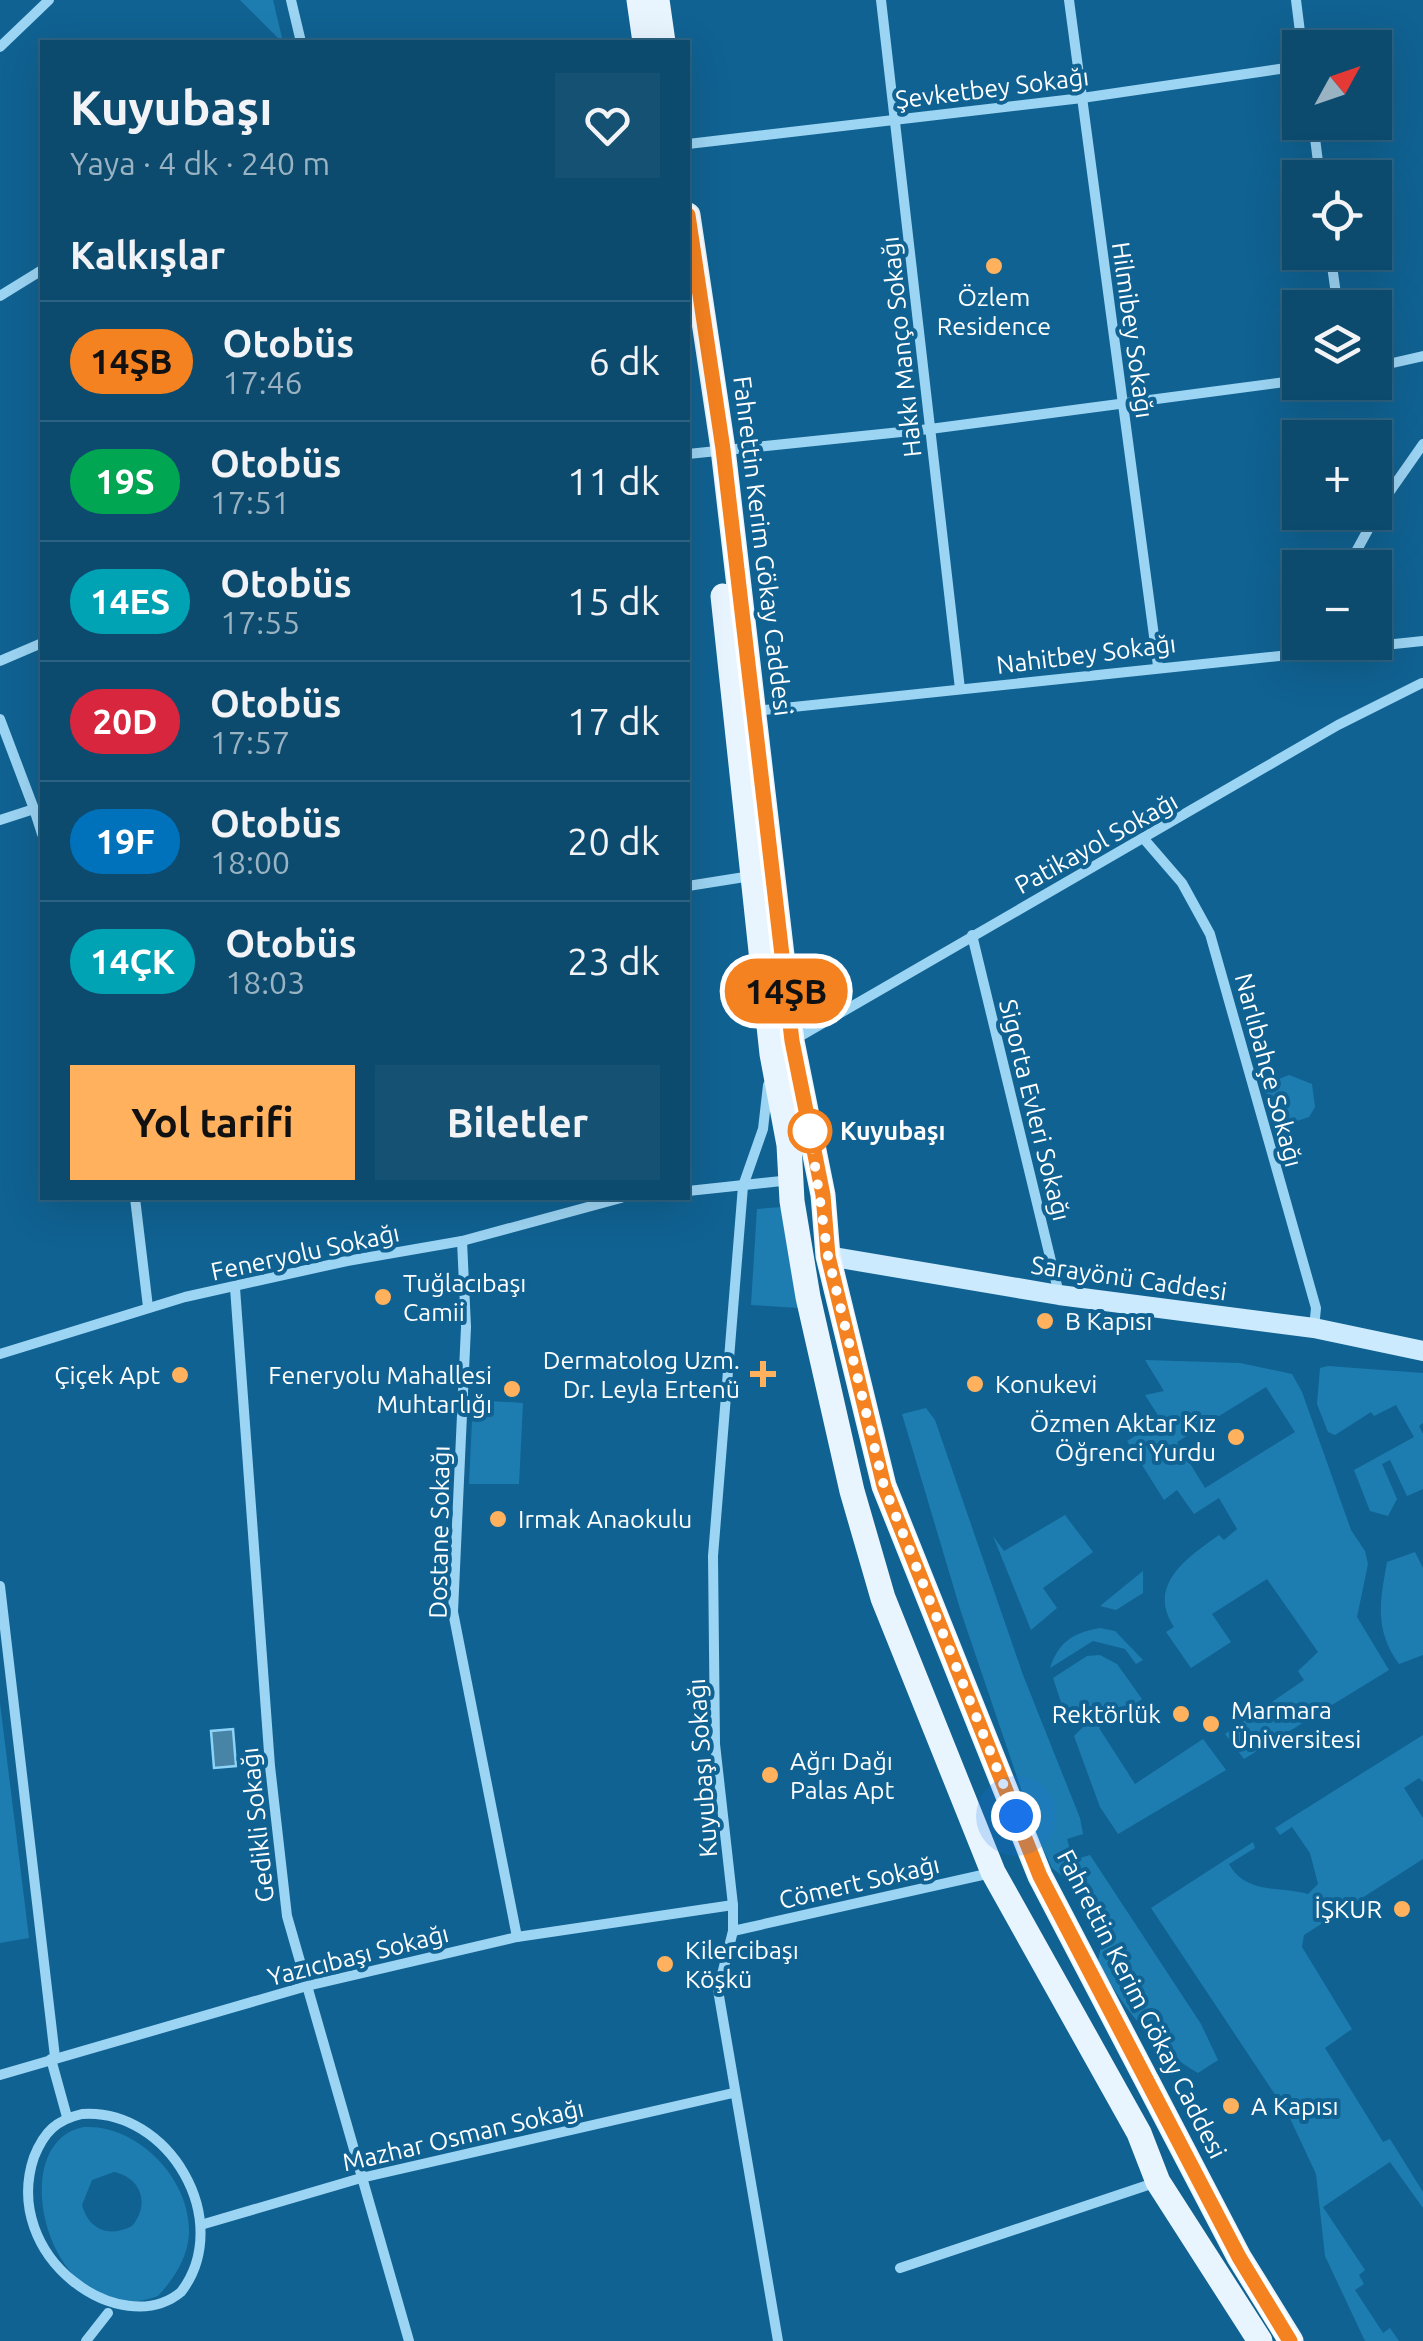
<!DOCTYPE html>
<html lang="tr">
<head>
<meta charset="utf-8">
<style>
	:root { --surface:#0c4a6e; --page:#155173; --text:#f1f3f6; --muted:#9ab3c2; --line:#2c6281; --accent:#ffb15e }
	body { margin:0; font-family:Ubuntu,sans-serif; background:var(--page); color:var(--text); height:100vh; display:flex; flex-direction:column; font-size:38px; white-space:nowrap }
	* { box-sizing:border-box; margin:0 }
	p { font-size:32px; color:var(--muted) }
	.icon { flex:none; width:55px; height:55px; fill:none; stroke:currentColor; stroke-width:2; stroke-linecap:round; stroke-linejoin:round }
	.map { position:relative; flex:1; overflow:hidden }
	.details { position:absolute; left:40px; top:40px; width:650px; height:1160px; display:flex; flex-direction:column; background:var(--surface); border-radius:0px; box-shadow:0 10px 40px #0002,0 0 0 2px var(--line) }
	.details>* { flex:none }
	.badge { padding:0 20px; border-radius:32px; font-size:35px; line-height:65px }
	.needle { width:65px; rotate:50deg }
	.fabs { position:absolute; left:1282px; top:30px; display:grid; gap:20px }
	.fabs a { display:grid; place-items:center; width:110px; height:110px; border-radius:0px; background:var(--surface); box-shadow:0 10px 40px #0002,0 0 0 2px var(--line); font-size:50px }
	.you { position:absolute; width:50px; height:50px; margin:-25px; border:8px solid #fff; border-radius:50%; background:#1a73e8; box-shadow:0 0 0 15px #1a73e833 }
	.map>.badge { position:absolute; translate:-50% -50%; box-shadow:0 0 0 5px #fff }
	h2 { padding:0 30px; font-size:38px; line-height:90px }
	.round { display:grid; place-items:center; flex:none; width:105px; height:105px; border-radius:0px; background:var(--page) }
	.head { display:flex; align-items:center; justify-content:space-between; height:170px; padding:0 30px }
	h1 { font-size:48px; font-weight:700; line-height:75px }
	.cta { display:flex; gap:20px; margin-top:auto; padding:20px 30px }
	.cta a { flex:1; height:115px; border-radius:0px; background:var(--accent); color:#111; font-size:40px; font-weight:700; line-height:115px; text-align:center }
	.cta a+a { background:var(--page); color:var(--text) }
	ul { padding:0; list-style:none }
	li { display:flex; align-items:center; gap:30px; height:120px; padding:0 30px; border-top:2px solid var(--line) }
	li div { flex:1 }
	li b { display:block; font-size:38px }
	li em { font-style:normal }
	li .badge { min-width:110px; font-weight:700; text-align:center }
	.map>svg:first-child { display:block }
	.green { fill:#1e7db0; fill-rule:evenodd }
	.water { fill:#4884a5; stroke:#8dd3f7; stroke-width:2.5 }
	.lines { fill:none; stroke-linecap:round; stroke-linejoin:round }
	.street { stroke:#9cd4f3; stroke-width:10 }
	.secondary { stroke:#cbeafd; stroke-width:20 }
	.primary { stroke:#e8f5ff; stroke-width:25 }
	.line-casing { stroke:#fff; stroke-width:22 }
	.line { stroke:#f58220; stroke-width:15 }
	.walk { stroke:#fff; stroke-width:10; stroke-dasharray:0 18 }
	.poi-dot { fill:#ffb15e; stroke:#106292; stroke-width:4 }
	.stop-dot { fill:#fff; stroke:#f58220; stroke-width:5 }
	.labels { text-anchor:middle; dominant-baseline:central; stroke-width:8; stroke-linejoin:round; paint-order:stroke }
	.street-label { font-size:25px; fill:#fff; stroke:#106292 }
	.poi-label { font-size:25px; fill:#fff; stroke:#106292; text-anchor:start }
	.stop-label { font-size:25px; font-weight:bold; fill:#fff; stroke:#106292; text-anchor:start }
</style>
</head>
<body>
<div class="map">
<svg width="1423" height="2341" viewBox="0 0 1423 2341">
	<rect width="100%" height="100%" fill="#106292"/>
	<g class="green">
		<path d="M240,0H273L283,42H282Z"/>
		<path d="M1289,1075L1312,1084L1315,1107L1309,1117L1276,1128L1264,1085Z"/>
		<path d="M782,1207L799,1308L751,1305L757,1209Z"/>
		<path d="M1145,1360L1240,1363L1292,1374L1302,1392L1351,1530L1365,1551L1368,1564L1357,1617L1389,1670L1244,1759L1225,1734L1304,1680L1298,1671L1318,1652L1267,1579L1212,1614L1231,1642L1191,1668L1166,1632L1174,1627C1146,1585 1188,1557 1219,1535L1224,1540L1237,1529L1219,1498L1194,1514L1177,1490L1164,1500L1127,1441L1161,1420L1145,1395L1164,1391ZM1266,1387L1295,1432L1205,1488L1177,1442Z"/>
		<path d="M1328,1366L1423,1373V1423L1419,1426L1423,1434V1489L1407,1496L1390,1460L1382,1464L1397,1499L1388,1516L1370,1511L1354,1470L1414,1437L1396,1405L1374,1416L1371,1412L1335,1435L1328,1432L1317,1404L1320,1368Z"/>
		<path d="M473,1400L523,1403L519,1484H469Z"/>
		<path d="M926,1408L935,1420L1023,1675L1080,1818L1083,1834L1067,1839L1073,1860L1090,1855L1201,2024L1218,2060L1198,2073C1154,2048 1121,2006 1098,1961L1102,1941L1075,1886L1052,1868L1037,1836L961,1612L902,1414Z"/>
		<path d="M1065,1515L1093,1552L1043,1588L1057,1608L1031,1630L993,1536L1004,1551Z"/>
		<path d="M1415,1552L1423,1568V1655L1399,1664C1374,1629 1380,1601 1387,1562Z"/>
		<path d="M1143,1571V1593L1116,1610L1100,1606Z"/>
		<path d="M1100,1628L1115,1631L1143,1660L1136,1664L1125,1649L1093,1641L1050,1668C1059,1642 1072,1633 1100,1628Z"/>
		<path d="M1100,1655L1117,1664L1142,1699L1099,1728L1135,1784L1203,1739L1226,1770L1118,1834L1100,1807L1074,1736L1084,1726L1079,1717L1067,1720L1053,1678L1087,1656Z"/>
		<path d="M0,1703L29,1938L0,1943Z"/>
		<path d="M1423,1735V1782L1419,1778L1404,1788L1423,1818V1859L1304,1935L1302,1947L1352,2029L1325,2048L1383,2142L1390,2139L1423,2192V2208L1390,2162L1323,2207L1365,2270L1359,2275L1364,2284L1355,2290L1383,2333L1390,2328L1399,2341H1365L1325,2256L1316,2174L1288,2114L1151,1908L1253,1842L1255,1848L1229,1864C1246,1895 1281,1886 1308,1894L1318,1884L1310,1853L1292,1827L1280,1835L1275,1828Z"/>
		<path d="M84,2127C137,2124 191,2179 189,2233C188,2257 174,2279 158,2296C50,2337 0,2142 84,2127ZM114,2172C142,2178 150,2205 132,2226C109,2238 89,2230 82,2205L92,2180Z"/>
	</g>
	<path class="water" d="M233,1729L236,1766L214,1768L211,1731Z"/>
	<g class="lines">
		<g class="street">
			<path d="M291,0L301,42"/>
			<path d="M881,0L960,689"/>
			<path d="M1069,0L1158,666"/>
			<path d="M1296,0L1302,48"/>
			<path d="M0,47L49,0"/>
			<path d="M1313,122L1320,178"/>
			<path d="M688,144L1082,98L1300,66"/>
			<path d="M1330,252L1338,308"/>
			<path d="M0,296L42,270"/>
			<path d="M1375,367L1423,356"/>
			<path d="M688,454L930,429L1300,380"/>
			<path d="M1347,568L1386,497L1423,444"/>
			<path d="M0,661L42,643"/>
			<path d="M755,711L1423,641"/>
			<path d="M0,719L34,809L0,820"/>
			<path d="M34,809L42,834"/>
			<path d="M1144,839L1182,883L1210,934L1316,1308L1314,1328"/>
			<path d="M688,886L751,876"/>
			<path d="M972,935L1059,1294"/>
			<path d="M792,1041L1338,725L1422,683"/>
			<path d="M768,1085L763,1129L743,1186L713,1556L715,1744L733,1905V1931L718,1990L778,2341"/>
			<path d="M688,1191L791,1180"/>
			<path d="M135,1198L148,1307"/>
			<path d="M462,1241L466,1327L453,1612L517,1937"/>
			<path d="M235,1288L270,1766L287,1916L409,2341"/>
			<path d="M0,1354L185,1297L347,1261L462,1241L621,1198"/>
			<path d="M0,1586L55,2057"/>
			<path d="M733,1931L991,1873"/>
			<path d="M51,2059L67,2117"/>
			<path d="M0,2075L307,1986L517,1937L733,1905"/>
			<path d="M82,2114C169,2108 235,2221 181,2292C122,2341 0,2258 34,2157C44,2132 56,2120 82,2114Z"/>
			<path d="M204,2224L361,2178L733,2093"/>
			<path d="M900,2268L1157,2182"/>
			<path d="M86,2341L108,2313"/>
		</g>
		<path class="secondary" d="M828,1256L1059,1295L1314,1328L1423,1351"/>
		<g class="primary">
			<path d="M639,0L645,42"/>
			<path d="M657,0L663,42"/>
			<path d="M688,215L723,449L792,1041L823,1195L828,1256L884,1486L1040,1876L1239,2257L1291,2341"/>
			<path d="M723,596L772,1054L789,1145L792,1201L808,1297L852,1491L883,1598L993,1872L1139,2133L1158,2182L1260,2341"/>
		</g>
	</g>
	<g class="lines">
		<defs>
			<path id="line" d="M688,215L723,449L792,1041L823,1195L828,1256L884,1486L1040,1876L1239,2257L1290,2341"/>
		</defs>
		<use href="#line" class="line-casing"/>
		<use href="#line" class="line"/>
		<path class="walk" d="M810,1131L828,1256L884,1486L1016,1816"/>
	</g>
	<g class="poi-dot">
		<circle cx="994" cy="266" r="10"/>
		<circle cx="383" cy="1297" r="10"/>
		<circle cx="1045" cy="1321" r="10"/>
		<path d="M758 1359h10v10h10v10h-10v10h-10v-10h-10v-10h10z"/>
		<circle cx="180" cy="1375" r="10"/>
		<circle cx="975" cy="1384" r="10"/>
		<circle cx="512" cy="1389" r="10"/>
		<circle cx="1236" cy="1437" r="10"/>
		<circle cx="498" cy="1519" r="10"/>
		<circle cx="1181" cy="1714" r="10"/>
		<circle cx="1211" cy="1724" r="10"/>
		<circle cx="770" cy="1775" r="10"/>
		<circle cx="1402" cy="1909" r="10"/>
		<circle cx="665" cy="1964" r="10"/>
		<circle cx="1231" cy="2106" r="10"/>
	</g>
	<circle class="stop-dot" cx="810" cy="1131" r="20"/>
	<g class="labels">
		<g class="street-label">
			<text transform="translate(992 88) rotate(-7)">Şevketbey Sokağı</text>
			<text transform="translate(1133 330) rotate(82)">Hilmibey Sokağı</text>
			<text transform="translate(901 347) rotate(-96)">Hakkı Manço Sokağı</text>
			<text transform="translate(763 546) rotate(83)">Fahrettin Kerim Gökay Caddesi</text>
			<text transform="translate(1086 654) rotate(-7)">Nahitbey Sokağı</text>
			<text transform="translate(1096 843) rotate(-29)">Patikayol Sokağı</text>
			<text transform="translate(1269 1070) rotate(75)">Narlıbahçe Sokağı</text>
			<text transform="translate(1035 1110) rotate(76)">Sigorta Evleri Sokağı</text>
			<text transform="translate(305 1252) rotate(-12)">Feneryolu Sokağı</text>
			<text transform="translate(1129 1278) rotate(8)">Sarayönü Caddesi</text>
			<text transform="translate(439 1532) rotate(-89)">Dostane Sokağı</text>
			<text transform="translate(702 1768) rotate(-94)">Kuyubaşı Sokağı</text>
			<text transform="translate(257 1825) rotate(-96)">Gedikli Sokağı</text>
			<text transform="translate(859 1882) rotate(-13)">Cömert Sokağı</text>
			<text transform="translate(358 1955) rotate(-14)">Yazıcıbaşı Sokağı</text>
			<text transform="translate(1142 2004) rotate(63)">Fahrettin Kerim Gökay Caddesi</text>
			<text transform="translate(463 2135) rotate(-13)">Mazhar Osman Sokağı</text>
		</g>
		<g class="poi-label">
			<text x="994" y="297" text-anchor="middle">Özlem<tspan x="994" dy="29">Residence</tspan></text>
			<text x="403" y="1283">Tuğlacıbaşı<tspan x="403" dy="29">Camii</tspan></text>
			<text x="1065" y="1321">B Kapısı</text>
			<text x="740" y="1360" text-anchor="end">Dermatolog Uzm.<tspan x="740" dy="29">Dr. Leyla Ertenü</tspan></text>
			<text x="160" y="1375" text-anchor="end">Çiçek Apt</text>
			<text x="492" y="1375" text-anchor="end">Feneryolu Mahallesi<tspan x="492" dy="29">Muhtarlığı</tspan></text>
			<text x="995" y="1384">Konukevi</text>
			<text x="1216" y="1423" text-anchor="end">Özmen Aktar Kız<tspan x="1216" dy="29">Öğrenci Yurdu</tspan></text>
			<text x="518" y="1519">Irmak Anaokulu</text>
			<text x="1231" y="1710">Marmara<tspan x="1231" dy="29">Üniversitesi</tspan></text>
			<text x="1161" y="1714" text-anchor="end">Rektörlük</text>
			<text x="790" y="1761">Ağrı Dağı<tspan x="790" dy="29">Palas Apt</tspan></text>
			<text x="1382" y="1909" text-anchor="end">İŞKUR</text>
			<text x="685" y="1950">Kilercibaşı<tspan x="685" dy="29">Köşkü</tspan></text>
			<text x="1251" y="2106">A Kapısı</text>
		</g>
		<g class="stop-label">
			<text x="840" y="1131">Kuyubaşı</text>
		</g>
	</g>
</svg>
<div class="fabs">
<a><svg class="needle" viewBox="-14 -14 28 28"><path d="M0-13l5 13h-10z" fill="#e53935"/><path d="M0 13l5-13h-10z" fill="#9ab3c2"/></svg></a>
<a><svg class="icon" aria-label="locate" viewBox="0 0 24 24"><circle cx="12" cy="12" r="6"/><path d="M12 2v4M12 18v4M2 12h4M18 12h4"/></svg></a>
<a><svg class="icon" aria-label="layers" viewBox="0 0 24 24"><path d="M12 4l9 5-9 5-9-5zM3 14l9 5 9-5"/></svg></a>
<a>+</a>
<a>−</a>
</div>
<div class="you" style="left:1016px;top:1816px"></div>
<b class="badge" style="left:786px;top:991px;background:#f58220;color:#111">14ŞB</b>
<section class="details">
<div class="head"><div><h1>Kuyubaşı</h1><p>Yaya · 4 dk · 240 m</p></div><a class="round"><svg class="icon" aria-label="heart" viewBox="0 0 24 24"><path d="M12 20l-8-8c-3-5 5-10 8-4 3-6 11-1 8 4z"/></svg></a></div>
<h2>Kalkışlar</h2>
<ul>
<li><span class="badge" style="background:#f58220;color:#111">14ŞB</span><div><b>Otobüs</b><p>17:46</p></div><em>6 dk</em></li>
<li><span class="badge" style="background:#00a651;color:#fff">19S</span><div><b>Otobüs</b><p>17:51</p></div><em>11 dk</em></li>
<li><span class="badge" style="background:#00a3b4;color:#fff">14ES</span><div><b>Otobüs</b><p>17:55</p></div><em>15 dk</em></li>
<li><span class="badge" style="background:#d7263d;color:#fff">20D</span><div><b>Otobüs</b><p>17:57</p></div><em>17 dk</em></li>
<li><span class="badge" style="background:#0072bc;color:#fff">19F</span><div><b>Otobüs</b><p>18:00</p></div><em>20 dk</em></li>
<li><span class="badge" style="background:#00a3b4;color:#fff">14ÇK</span><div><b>Otobüs</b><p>18:03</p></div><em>23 dk</em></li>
</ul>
<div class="cta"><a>Yol tarifi</a><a>Biletler</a></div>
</section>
</div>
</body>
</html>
